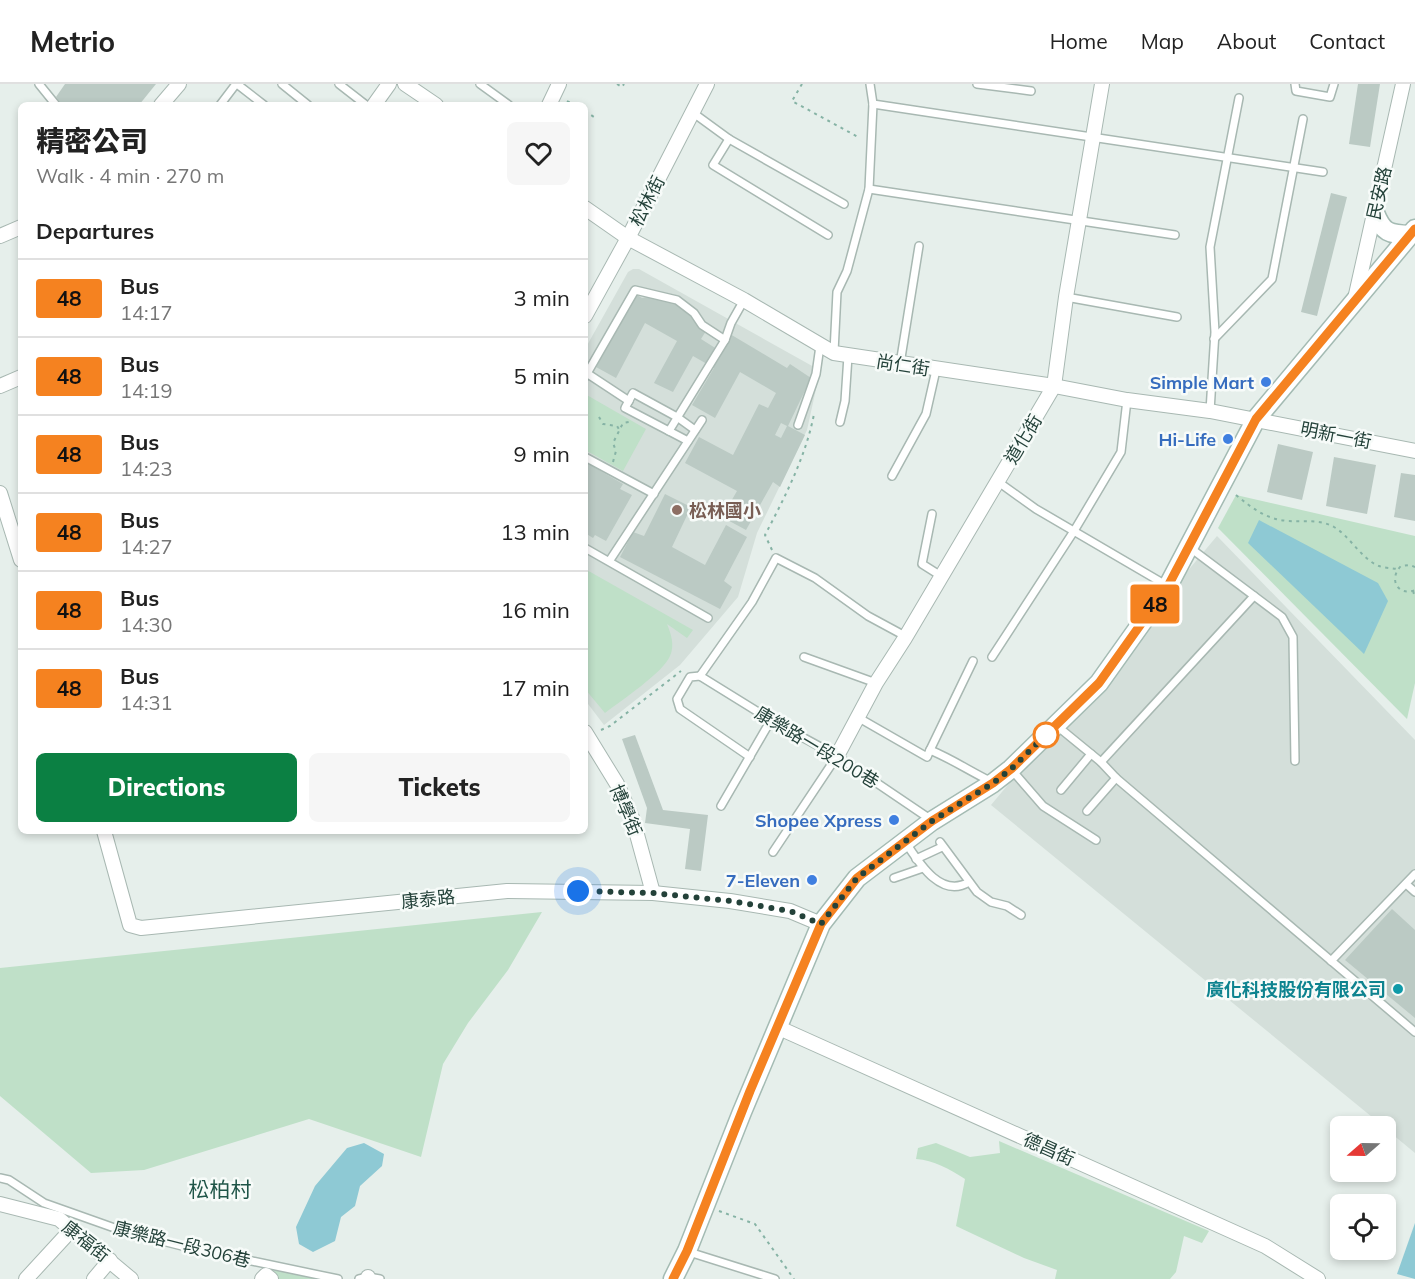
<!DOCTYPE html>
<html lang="en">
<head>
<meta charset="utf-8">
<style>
	:root { --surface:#fff; --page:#f6f6f6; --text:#222; --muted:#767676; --line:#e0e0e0; --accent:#0b8043 }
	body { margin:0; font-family:Mulish,"Noto Sans TC",sans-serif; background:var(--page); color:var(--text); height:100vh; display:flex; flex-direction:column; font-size:22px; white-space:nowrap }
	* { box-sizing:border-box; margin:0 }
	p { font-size:20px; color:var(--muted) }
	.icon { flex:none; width:33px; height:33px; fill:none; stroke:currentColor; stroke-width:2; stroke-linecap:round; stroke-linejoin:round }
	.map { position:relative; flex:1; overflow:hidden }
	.drawer { position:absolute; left:18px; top:18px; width:570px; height:732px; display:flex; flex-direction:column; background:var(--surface); border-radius:9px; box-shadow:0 3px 9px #0003 }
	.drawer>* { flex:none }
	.badge { padding:0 12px; border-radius:4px; font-size:21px; line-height:39px }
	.needle { width:39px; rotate:250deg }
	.fabs { position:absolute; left:1330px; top:1032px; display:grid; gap:12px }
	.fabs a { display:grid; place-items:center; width:66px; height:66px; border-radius:9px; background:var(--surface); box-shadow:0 3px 9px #0003; font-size:30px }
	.you { position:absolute; width:30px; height:30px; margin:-15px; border:4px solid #fff; border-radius:50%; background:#1a73e8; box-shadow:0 0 0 9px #1a73e833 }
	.map>.badge { position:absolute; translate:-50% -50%; box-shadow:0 0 0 3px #fff }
	h2 { padding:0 18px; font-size:22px; line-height:54px }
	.round { display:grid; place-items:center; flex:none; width:63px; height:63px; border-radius:9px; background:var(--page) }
	.headline { display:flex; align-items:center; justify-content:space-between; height:102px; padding:0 18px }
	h1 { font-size:28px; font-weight:800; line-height:45px }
	.button { display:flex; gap:12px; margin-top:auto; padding:12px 18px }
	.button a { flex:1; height:69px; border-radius:9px; background:var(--accent); color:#fff; font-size:24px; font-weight:800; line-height:69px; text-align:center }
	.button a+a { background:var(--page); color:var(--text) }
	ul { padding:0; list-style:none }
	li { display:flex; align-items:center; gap:18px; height:78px; padding:0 18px; border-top:2px solid var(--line) }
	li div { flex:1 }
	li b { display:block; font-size:22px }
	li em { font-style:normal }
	li .badge { min-width:66px; font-weight:700; text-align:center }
	header { display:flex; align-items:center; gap:36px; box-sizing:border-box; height:84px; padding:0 30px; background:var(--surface); border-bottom:2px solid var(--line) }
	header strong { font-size:28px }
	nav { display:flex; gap:33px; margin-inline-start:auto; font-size:21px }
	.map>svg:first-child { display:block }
	.built { fill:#d4dfda }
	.green { fill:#bfe0c8 }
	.water { fill:#8ec9d4 }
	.building { fill:#bbcac4; fill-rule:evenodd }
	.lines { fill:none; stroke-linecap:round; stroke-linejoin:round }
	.lane-casing { stroke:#a8b8b2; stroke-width:10 }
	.street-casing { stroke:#a8b8b2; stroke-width:16 }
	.secondary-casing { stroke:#a4bbb3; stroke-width:21 }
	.path { stroke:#86b3a5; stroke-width:2; stroke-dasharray:3 4.5; stroke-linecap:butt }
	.lane { stroke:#fff; stroke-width:7 }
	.street { stroke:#fff; stroke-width:14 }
	.secondary { stroke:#fff; stroke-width:18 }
	.line-casing { stroke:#fff; stroke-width:14 }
	.line { stroke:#f58220; stroke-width:9 }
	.walk { stroke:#24423a; stroke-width:6; stroke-dasharray:0 10.8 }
	.shop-dot { fill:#3f7fe0; stroke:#f7fbf9; stroke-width:2 }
	.education-dot { fill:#8d6e63; stroke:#f7fbf9; stroke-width:2 }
	.stop-dot { fill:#fff; stroke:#f58220; stroke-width:3 }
	.culture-dot { fill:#0f9aa8; stroke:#f7fbf9; stroke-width:2 }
	.labels { text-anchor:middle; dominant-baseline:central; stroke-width:5; stroke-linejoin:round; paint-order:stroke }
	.street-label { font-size:18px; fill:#24423a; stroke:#f7fbf9 }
	.shop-label { font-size:18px; font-weight:bold; fill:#366cbe; stroke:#f7fbf9; text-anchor:end }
	.education-label { font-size:18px; font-weight:bold; fill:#785e54; stroke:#f7fbf9; text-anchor:start }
	.culture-label { font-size:18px; font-weight:bold; fill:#0d838f; stroke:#f7fbf9; text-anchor:end }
	.quarter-label { font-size:21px; fill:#1f5548; stroke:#f7fbf9 }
</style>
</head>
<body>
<header>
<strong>Metrio</strong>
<nav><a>Home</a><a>Map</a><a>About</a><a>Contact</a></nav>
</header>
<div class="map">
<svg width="1415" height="1195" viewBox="0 0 1415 1195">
	<rect width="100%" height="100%" fill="#e6efeb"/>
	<g class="built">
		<path d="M633,185H639L814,283L818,296L807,346L757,449L738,513L680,581L604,641L585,616V265L628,188Z"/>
		<path d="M1217,452L1415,656V1069L1386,1045V1042H1383L991,721Z"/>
	</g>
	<g class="green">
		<path d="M585,310L646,345L623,387L585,366Z"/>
		<path d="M1236,411L1415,452V599L1407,635L1218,444Z"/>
		<path d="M585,485L693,546L687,554L667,540C671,550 675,561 670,572C663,589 620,617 605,629L585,605Z"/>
		<path d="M542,828L508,886L468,939L443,980L421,1073L309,1035L144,1086L91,1089L0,1012V884Z"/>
		<path d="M999,1057L1209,1147L1202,1159L1184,1152L1176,1188L1170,1195H1055L1057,1186L1024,1174L956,1142L965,1095C949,1085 934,1076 916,1075L918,1064L936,1059L970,1073L1000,1069Z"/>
		<path d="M269,1184L316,1195H276L269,1189Z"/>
	</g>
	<g class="water">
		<path d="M1259,436L1378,499L1388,517L1364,570L1248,459Z"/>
		<path d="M364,1059L384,1070L382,1082L360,1102L355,1122L341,1133L335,1157L313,1168L299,1160L296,1143L315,1102L347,1064Z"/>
		<path d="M1415,1139V1195L1397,1190Z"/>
	</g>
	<g class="building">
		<path d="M65,0H156L139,21H62L56,13Z"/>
		<path d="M1358,0H1380L1370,63L1349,60Z"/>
		<path d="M1331,109L1347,113L1317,232L1301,228Z"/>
		<path d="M637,211L642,214L655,212L684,220L706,247L701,255L720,267L730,250L787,284L790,280L811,294L788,342L805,351L780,403L773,398L746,446L722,433L737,407L685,379L699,353L733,371L759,320L768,324L776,309L740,288L715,334L692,321L714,284L693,272L673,308L654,299L677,257L645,239L616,294L596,283ZM781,339L787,342L781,354L775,351Z"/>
		<path d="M1278,360L1313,368L1302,416L1267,408Z"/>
		<path d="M1334,373L1376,381L1367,430L1326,422Z"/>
		<path d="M585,378L623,400L620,405L632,411L606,457L595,451L593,454L585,449Z"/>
		<path d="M1401,389L1415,391V437L1394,433Z"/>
		<path d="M665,410L691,423L672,463L705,481L726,441L747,453L724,497L732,503L720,525L620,473L633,448L644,452Z"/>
		<path d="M635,651L663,726L708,731L701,787L685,785L690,745L645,739L647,724L622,655Z"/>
		<path d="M1392,825L1415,846V934L1345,876Z"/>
	</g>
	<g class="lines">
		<defs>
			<g id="lane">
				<path d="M39,0L56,21"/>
				<path d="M237,0L264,21"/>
				<path d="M282,0L308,21"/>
				<path d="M339,0L366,21"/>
				<path d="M480,0L509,21"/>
				<path d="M977,0L1031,7"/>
				<path d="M1295,0L1296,7L1330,13L1334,0"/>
				<path d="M873,20L1323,88"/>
				<path d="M220,21L236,0"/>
				<path d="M692,28L729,55L844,120"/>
				<path d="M729,55L713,81L828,151"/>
				<path d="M869,105L1175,151"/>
				<path d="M1066,213L1177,233"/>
				<path d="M1214,255L1272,195L1303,35"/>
				<path d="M834,268L837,208L847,187L869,105L873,20L870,0"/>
				<path d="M900,280L919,162"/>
				<path d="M585,288L629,317"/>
				<path d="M585,293L635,206L677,216L694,229L702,241L725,256"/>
				<path d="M1210,327L1215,248L1210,163L1239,14"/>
				<path d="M840,338L845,317L848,272"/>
				<path d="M798,341L816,290L820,262"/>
				<path d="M669,347L725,256L731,239L744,216"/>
				<path d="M688,357L625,324L633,309L677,333L695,346"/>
				<path d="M585,373L654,410"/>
				<path d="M892,392L926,330L936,286"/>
				<path d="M997,397L1036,425L1166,501"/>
				<path d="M932,430L922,480L941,492"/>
				<path d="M1189,463L1282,533L1293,553L1295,677"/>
				<path d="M585,464L708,534"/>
				<path d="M610,476L702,336"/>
				<path d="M804,573L876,599"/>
				<path d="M992,573L1074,447L1121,368L1127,316"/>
				<path d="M700,592L752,518L776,474L815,494L868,532L905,552"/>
				<path d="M700,592L771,636L837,672L930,735"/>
				<path d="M700,592L690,593L677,615L680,625L750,673"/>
				<path d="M859,634L927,673L930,666C952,675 971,688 992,698"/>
				<path d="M1057,642L1101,678L1116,694L1415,948"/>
				<path d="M930,666L973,577"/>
				<path d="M1101,678L1254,512"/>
				<path d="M1011,685L1043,722L1096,756"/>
				<path d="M1061,706L1091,670"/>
				<path d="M721,722L771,636"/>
				<path d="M1087,727L1116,694"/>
				<path d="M940,758L977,808L991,818L1007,822L1021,831"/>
				<path d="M906,759C919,779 941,815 969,798"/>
				<path d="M773,768L837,672"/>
				<path d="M916,775L942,763"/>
				<path d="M894,794L923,784"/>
				<path d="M1406,800L1415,808"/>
				<path d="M1331,877L1415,790"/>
				<path d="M0,1094L9,1096L44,1119L123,1147L190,1164L338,1195"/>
				<path d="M689,1168L775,1195"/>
				<path d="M359,1195L368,1193L380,1195"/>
			</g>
			<g id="street">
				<path d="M405,0L436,21"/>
				<path d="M161,21L179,0"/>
				<path d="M374,21L389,0"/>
				<path d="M549,21L559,0"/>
				<path d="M585,124L628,154L744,216L834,269L1054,302L1127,316L1210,327L1415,367"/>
				<path d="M0,152L21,143"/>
				<path d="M1355,215L1403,0"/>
				<path d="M585,232L628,154L707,0"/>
				<path d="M0,302L21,293"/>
				<path d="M0,409L21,476"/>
				<path d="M585,648L617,700L633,736L653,809"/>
				<path d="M837,672L876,599L905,554L1054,302L1066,213L1102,0"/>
				<path d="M104,747L130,841L141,844L507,807L653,809L730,817L790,827L821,840"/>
				<path d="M777,943L1265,1162L1318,1195"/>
				<path d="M0,1120L59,1135L131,1195"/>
				<path d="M26,1195L72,1145"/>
				<path d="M94,1195L110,1176"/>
				<path d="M262,1195L266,1191L271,1195"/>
				<path d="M368,1195V1193"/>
			</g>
			<g id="secondary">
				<path d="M1375,129C1383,149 1389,150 1410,151"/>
				<path d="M673,1195L687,1167L742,1028L821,840L857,794L932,737L993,699L1011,685L1099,599L1168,502L1256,335L1415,145"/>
			</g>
		</defs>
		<use href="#lane" class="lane-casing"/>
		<use href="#street" class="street-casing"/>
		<use href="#secondary" class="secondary-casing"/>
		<g class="path">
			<path d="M617,0L622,3L624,0"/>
			<path d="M802,0L792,17L860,54"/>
			<path d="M567,17L574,21"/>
			<path d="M585,27L594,33"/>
			<path d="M599,333L603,340L617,342L620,347"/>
			<path d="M613,378L616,367L613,359L623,339L629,338"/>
			<path d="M1236,411C1252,424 1267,436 1289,437C1304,438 1320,435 1334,443C1351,453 1361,475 1379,482C1384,484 1391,484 1397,485"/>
			<path d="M772,466L765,451C785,413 806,372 814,330"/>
			<path d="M1415,483L1410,481L1401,482C1388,495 1398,513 1415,506"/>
			<path d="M1413,507L1415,513"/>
			<path d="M601,646L610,642L681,587"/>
			<path d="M719,1127L755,1140L794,1195"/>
		</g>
		<use href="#lane" class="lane"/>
		<use href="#street" class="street"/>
		<use href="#secondary" class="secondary"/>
	</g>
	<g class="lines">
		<defs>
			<path id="line" d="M673,1195L687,1167L750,1007L821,840L857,794L932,737L993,699L1011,685L1099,599L1168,502L1256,335L1415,145"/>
		</defs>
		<use href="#line" class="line-casing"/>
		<use href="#line" class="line"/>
		<path class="walk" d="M578,807L653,809L730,817L790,827L821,840L857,794L932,737L993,699L1011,685L1046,651"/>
	</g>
	<g class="shop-dot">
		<circle cx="1266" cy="298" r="6"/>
		<circle cx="1228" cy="355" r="6"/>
		<circle cx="894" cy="736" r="6"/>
		<circle cx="812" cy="796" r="6"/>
	</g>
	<circle class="education-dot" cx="677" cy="426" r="6"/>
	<circle class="stop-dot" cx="1046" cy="651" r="12"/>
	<circle class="culture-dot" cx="1398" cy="905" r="6"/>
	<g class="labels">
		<g class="street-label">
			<text transform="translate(1379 109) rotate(-77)">民安路</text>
			<text transform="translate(647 117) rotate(-63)">松林街</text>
			<text transform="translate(903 281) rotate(9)">尚仁街</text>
			<text transform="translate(1336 351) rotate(11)">明新一街</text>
			<text transform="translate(1023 355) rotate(-59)">道化街</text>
			<text transform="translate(817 663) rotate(31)">康樂路一段200巷</text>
			<text transform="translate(626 726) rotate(67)">博學街</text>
			<text transform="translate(428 815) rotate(-6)">康泰路</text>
			<text transform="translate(1049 1065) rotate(24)">德昌街</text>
			<text transform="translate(86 1157) rotate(38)">康福街</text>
			<text transform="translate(182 1160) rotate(14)">康樂路一段306巷</text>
		</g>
		<g class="shop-label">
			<text x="1254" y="298">Simple Mart</text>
			<text x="1216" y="355">Hi-Life</text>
			<text x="882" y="736">Shopee Xpress</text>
			<text x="800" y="796">7-Eleven</text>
		</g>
		<g class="education-label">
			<text x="689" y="426">松林國小</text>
		</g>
		<g class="culture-label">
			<text x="1386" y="905">廣化科技股份有限公司</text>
		</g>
		<g class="quarter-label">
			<text x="220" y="1105">松柏村</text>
		</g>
	</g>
</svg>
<div class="fabs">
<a><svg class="needle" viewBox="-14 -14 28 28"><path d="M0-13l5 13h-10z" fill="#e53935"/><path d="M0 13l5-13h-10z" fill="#767676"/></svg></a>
<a><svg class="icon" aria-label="locate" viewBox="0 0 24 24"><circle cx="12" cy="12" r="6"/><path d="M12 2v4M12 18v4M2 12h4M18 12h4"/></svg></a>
</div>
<div class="you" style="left:578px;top:807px"></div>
<b class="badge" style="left:1155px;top:520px;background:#f58220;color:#111">48</b>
<section class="drawer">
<div class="headline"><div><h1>精密公司</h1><p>Walk · 4 min · 270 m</p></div><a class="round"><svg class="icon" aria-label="heart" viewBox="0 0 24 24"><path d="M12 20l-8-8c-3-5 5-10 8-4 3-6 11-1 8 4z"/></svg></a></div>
<h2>Departures</h2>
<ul>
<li><span class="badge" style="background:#f58220;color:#111">48</span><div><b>Bus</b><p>14:17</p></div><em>3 min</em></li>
<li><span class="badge" style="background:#f58220;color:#111">48</span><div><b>Bus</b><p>14:19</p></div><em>5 min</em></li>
<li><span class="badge" style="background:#f58220;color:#111">48</span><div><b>Bus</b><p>14:23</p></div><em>9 min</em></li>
<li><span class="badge" style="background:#f58220;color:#111">48</span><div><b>Bus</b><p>14:27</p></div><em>13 min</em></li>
<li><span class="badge" style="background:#f58220;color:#111">48</span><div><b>Bus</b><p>14:30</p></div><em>16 min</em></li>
<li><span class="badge" style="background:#f58220;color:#111">48</span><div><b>Bus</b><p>14:31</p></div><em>17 min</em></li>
</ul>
<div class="button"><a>Directions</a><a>Tickets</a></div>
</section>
</div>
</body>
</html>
